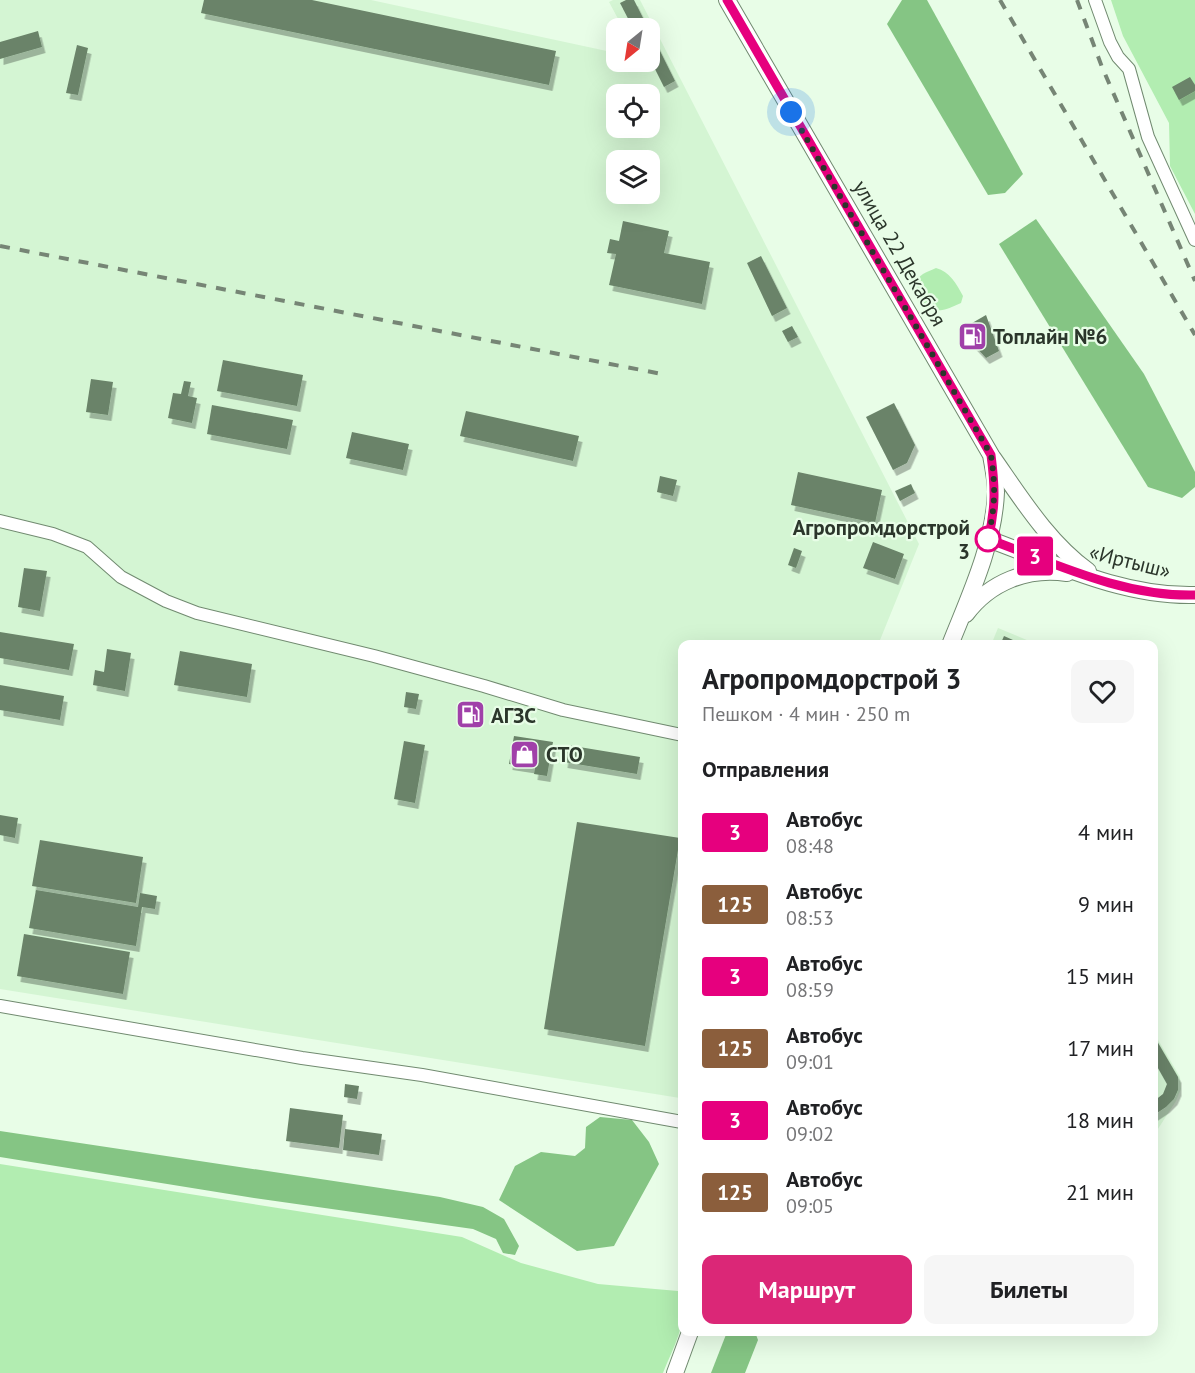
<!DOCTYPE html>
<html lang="ru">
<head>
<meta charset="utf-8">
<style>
	:root { --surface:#fff; --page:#f6f6f6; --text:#202124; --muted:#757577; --accent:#db2777 }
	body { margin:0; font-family:"PT Sans",sans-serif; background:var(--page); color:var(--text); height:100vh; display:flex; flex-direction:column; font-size:22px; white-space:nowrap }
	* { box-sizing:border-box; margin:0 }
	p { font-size:20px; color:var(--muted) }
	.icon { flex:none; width:33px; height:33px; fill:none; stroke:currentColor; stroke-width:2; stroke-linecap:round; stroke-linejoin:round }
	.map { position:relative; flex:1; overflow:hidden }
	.side { position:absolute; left:678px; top:640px; width:480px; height:696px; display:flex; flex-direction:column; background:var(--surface); border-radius:12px; box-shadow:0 6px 24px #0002 }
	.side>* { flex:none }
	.badge { padding:0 12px; border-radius:4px; font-size:21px; line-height:39px }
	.needle { width:39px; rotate:210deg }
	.fabs { position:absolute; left:606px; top:18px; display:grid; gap:12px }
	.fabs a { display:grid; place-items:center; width:54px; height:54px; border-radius:12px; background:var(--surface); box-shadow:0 6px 24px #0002; font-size:30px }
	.you { position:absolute; width:30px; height:30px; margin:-15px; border:4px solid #fff; border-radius:50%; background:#1a73e8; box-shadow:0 0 0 9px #1a73e833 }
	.map>.badge { position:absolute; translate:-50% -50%; box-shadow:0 0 0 3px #fff }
	h2 { padding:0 24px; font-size:22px; line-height:54px }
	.round { display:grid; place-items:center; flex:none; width:63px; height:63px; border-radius:12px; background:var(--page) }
	.overview { display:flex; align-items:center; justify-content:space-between; height:102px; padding:0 24px }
	h1 { font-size:28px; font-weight:700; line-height:45px }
	.primary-button { display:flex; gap:12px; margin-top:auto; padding:12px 24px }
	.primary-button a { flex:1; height:69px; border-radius:12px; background:var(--accent); color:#fff; font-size:24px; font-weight:700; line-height:69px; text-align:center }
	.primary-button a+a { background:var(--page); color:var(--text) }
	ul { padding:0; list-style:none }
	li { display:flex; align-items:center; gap:18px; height:72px; padding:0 24px }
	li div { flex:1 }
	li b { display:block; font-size:22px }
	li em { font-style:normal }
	li .badge { min-width:66px; font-weight:700; text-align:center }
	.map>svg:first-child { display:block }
	.built { fill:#d4f5d3; fill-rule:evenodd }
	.green { fill:#b2edb1 }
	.forest { fill:#85c584 }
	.building { fill:#6a8369; filter:url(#shadow) }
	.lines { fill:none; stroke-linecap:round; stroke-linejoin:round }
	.minor-casing { stroke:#718a70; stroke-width:14 }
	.major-casing { stroke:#718a70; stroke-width:18 }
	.minor { stroke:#fff; stroke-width:12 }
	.major { stroke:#fff; stroke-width:16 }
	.rail { stroke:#768575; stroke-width:4; stroke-dasharray:10 10; stroke-linecap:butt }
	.line-casing { stroke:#fff; stroke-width:14 }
	.line { stroke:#e6007e; stroke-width:9 }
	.walk { stroke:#2b362b; stroke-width:6; stroke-dasharray:0 10.8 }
	.stop-dot { fill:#fff; stroke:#e6007e; stroke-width:3 }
	.labels { text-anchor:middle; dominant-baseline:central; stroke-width:4.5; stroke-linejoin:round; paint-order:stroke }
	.street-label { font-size:21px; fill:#2b362b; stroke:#e8fde7 }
	.poi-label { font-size:21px; font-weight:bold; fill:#2b362b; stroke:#e8fde7; text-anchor:start }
	.stop-label { font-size:21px; font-weight:bold; fill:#2b362b; stroke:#e8fde7; text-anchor:end }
</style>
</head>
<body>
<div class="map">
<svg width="1195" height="1373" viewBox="0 0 1195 1373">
	<defs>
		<filter id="shadow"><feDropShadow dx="3.5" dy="6" stdDeviation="0" flood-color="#0004"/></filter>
	</defs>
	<rect width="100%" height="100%" fill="#e8fde7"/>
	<g class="built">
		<path d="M0,0H371L616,53V62H650V28H623L609,2L613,0H640L919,544L878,645H682V1085L680,1098L0,989ZM616,94H650V128H616ZM616,160H650V194H616Z"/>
		<path d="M998,628L1039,645H991Z"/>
		<path d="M1154,1033L1180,1077L1181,1089L1176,1101L1154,1135Z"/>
	</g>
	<g class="green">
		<path d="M1111,0H1195V214L1170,166L1169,123L1123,36Z"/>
		<path d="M936,268C950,272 956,283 963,296L961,303C952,307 943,312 933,310C916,307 906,285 923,274C926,272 932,270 936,268Z"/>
		<path d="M0,1164L462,1237L521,1263L598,1284L678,1291C693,1314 672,1350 663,1373H0Z"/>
	</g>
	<g class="forest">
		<path d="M902,0H927L1023,174L1005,193L988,195L887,24Z"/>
		<path d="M1036,219L1144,374L1195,472V487L1182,498L1148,487L999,244Z"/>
		<path d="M600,1117L632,1120L649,1142L659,1164L614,1246L577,1251L499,1200L515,1166L541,1152L575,1156L585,1148L586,1127Z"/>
		<path d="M0,1131L440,1197L483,1207L504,1219L519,1246L515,1255L503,1253L496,1239L473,1229L254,1198L0,1157Z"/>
		<path d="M727,1332H755L758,1340L745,1373H711Z"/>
	</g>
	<g class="building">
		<path d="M204,0H312L556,51L549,85L201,13Z"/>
		<path d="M626,0H634L648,28H633L620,3Z"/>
		<path d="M38,31L42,47L0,59V42Z"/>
		<path d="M650,31L675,81L664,87L650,59Z"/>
		<path d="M77,45L88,48L78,95L66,93Z"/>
		<path d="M1190,77L1195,85V91L1179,100L1172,87Z"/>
		<path d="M623,221L669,231L664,253L710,262L702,304L609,285L616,254L607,253L610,239L619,241Z"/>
		<path d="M761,256L787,308L772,316L747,263Z"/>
		<path d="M986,315L999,351L986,358L960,330Z"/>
		<path d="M792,326L798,337L788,342L782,331Z"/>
		<path d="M223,360L303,375L297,406L217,391Z"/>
		<path d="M91,379L113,382L108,415L86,412Z"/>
		<path d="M184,381L191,382L188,396L197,398L192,423L168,418L173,393L181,394Z"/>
		<path d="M894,403L915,445L907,463L893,470L866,417Z"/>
		<path d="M212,405L293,420L287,449L207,434Z"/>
		<path d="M466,411L579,436L573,461L460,436Z"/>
		<path d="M352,432L409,444L403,470L346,458Z"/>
		<path d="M798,472L882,490L875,523L791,505Z"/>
		<path d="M660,476L677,480L673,496L657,492Z"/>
		<path d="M911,484L915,493L900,501L895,491Z"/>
		<path d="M873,542L904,554L895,579L863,568Z"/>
		<path d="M794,548L802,551L796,568L788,565Z"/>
		<path d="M24,568L47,571L40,611L18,607Z"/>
		<path d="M0,632L74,644L69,670L0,658Z"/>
		<path d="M1004,636L1024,645H1000Z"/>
		<path d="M107,649L131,653L125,691L93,685L95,670L104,672Z"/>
		<path d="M180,651L252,664L247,697L174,685Z"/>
		<path d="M0,685L64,696L60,720L0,710Z"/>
		<path d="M406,692L419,694L416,709L404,707Z"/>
		<path d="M514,736L553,742L547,776L534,774L535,768L509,764Z"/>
		<path d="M404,741L425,745L415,803L394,799Z"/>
		<path d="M567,745L640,757L637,774L564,762Z"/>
		<path d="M0,815L18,818L15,838L0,835Z"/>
		<path d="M577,822L680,838L645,1046L544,1029Z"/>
		<path d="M40,840L143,857L136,903L32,886Z"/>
		<path d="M36,890L138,907L140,893L157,896L155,909L142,907L136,946L29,928Z"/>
		<path d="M24,934L130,952L123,994L17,976Z"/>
		<path d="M1154,1036L1178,1077V1090L1174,1099L1166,1107L1154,1115V1101L1163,1094L1167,1084L1154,1061Z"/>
		<path d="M345,1084L359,1086L357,1099L344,1097Z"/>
		<path d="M290,1108L343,1115L339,1148L286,1141Z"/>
		<path d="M345,1129L382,1134L379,1155L343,1150Z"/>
	</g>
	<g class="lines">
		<defs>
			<g id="minor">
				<path d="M1095,0L1110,42L1118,57L1129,69L1148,137L1195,240"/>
				<path d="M0,521L53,534L87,547L121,577L166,601L197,613L374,656L484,686L563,710L682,735"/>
				<path d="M0,1006L302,1058L422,1075L682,1122"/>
			</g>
			<g id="major">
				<path d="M727,0L991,455C993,467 996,480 996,492C994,545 969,597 950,645"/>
				<path d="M993,458C1021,498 1048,542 1088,571"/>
				<path d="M988,539C1054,563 1123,597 1195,595"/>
				<path d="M966,614C990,582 1028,567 1067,573"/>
				<path d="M675,1373L690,1332"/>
			</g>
		</defs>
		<use href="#minor" class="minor-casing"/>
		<use href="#major" class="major-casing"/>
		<use href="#minor" class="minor"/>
		<use href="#major" class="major"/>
		<g class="rail">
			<path d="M1000,0L1195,335"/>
			<path d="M1077,0L1102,67L1195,281"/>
			<path d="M0,246L662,374"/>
		</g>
	</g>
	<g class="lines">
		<defs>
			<path id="line" d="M727,0L991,455C995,486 996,508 988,539C1054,563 1123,597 1195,595"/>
		</defs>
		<use href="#line" class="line-casing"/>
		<use href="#line" class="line"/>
		<path class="walk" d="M791,112L991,455C996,490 995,505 988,539"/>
	</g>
	<defs>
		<symbol id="fuel-square" viewBox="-11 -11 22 22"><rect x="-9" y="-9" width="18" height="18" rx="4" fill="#a040a9" stroke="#e8fde7"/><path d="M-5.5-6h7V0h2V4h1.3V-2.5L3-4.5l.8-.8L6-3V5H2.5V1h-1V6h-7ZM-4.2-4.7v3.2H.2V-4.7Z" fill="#fff"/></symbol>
		<symbol id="shop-square" viewBox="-11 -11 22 22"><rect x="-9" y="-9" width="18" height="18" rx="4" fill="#a040a9" stroke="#e8fde7"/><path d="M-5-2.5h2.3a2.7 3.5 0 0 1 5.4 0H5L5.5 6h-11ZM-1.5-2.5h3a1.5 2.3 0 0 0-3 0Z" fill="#fff"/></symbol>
	</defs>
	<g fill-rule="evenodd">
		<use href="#fuel-square" x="956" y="320" width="33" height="33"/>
		<use href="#fuel-square" x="454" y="698" width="33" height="33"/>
		<use href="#shop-square" x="508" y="738" width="33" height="33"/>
	</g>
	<circle class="stop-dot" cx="988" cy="539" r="12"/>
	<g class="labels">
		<g class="street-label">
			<text transform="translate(900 253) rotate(60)">улица 22 Декабря</text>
			<text transform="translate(1130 561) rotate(14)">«Иртыш»</text>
		</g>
		<g class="poi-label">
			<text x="993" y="336">Топлайн №6</text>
			<text x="491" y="715">АГЗС</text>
			<text x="546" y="754">СТО</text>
		</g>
		<g class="stop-label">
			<text x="970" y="527">Агропромдорстрой<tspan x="970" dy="24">3</tspan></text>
		</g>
	</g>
</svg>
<div class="fabs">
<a><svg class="needle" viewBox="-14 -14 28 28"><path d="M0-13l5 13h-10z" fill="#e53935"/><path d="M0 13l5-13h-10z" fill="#757577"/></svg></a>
<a><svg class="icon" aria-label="locate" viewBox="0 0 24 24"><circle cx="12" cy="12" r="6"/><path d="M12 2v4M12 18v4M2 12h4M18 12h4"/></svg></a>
<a><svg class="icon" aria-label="layers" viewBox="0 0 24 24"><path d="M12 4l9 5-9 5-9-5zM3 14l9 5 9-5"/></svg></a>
</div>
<div class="you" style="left:791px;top:112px"></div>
<b class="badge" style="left:1035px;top:556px;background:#e6007e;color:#fff">3</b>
<section class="side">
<div class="overview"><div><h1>Агропромдорстрой 3</h1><p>Пешком · 4 мин · 250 m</p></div><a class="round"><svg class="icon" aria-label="heart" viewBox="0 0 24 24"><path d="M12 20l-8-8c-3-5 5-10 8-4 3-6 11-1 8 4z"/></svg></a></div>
<h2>Отправления</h2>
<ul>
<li><span class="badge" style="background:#e6007e;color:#fff">3</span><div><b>Автобус</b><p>08:48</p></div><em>4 мин</em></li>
<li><span class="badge" style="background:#8b5e3c;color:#fff">125</span><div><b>Автобус</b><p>08:53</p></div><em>9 мин</em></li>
<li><span class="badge" style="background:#e6007e;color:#fff">3</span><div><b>Автобус</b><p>08:59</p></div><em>15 мин</em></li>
<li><span class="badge" style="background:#8b5e3c;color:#fff">125</span><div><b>Автобус</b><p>09:01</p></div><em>17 мин</em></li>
<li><span class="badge" style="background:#e6007e;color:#fff">3</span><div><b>Автобус</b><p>09:02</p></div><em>18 мин</em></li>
<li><span class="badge" style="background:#8b5e3c;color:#fff">125</span><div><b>Автобус</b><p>09:05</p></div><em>21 мин</em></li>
</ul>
<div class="primary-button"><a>Маршрут</a><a>Билеты</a></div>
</section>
</div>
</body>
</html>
